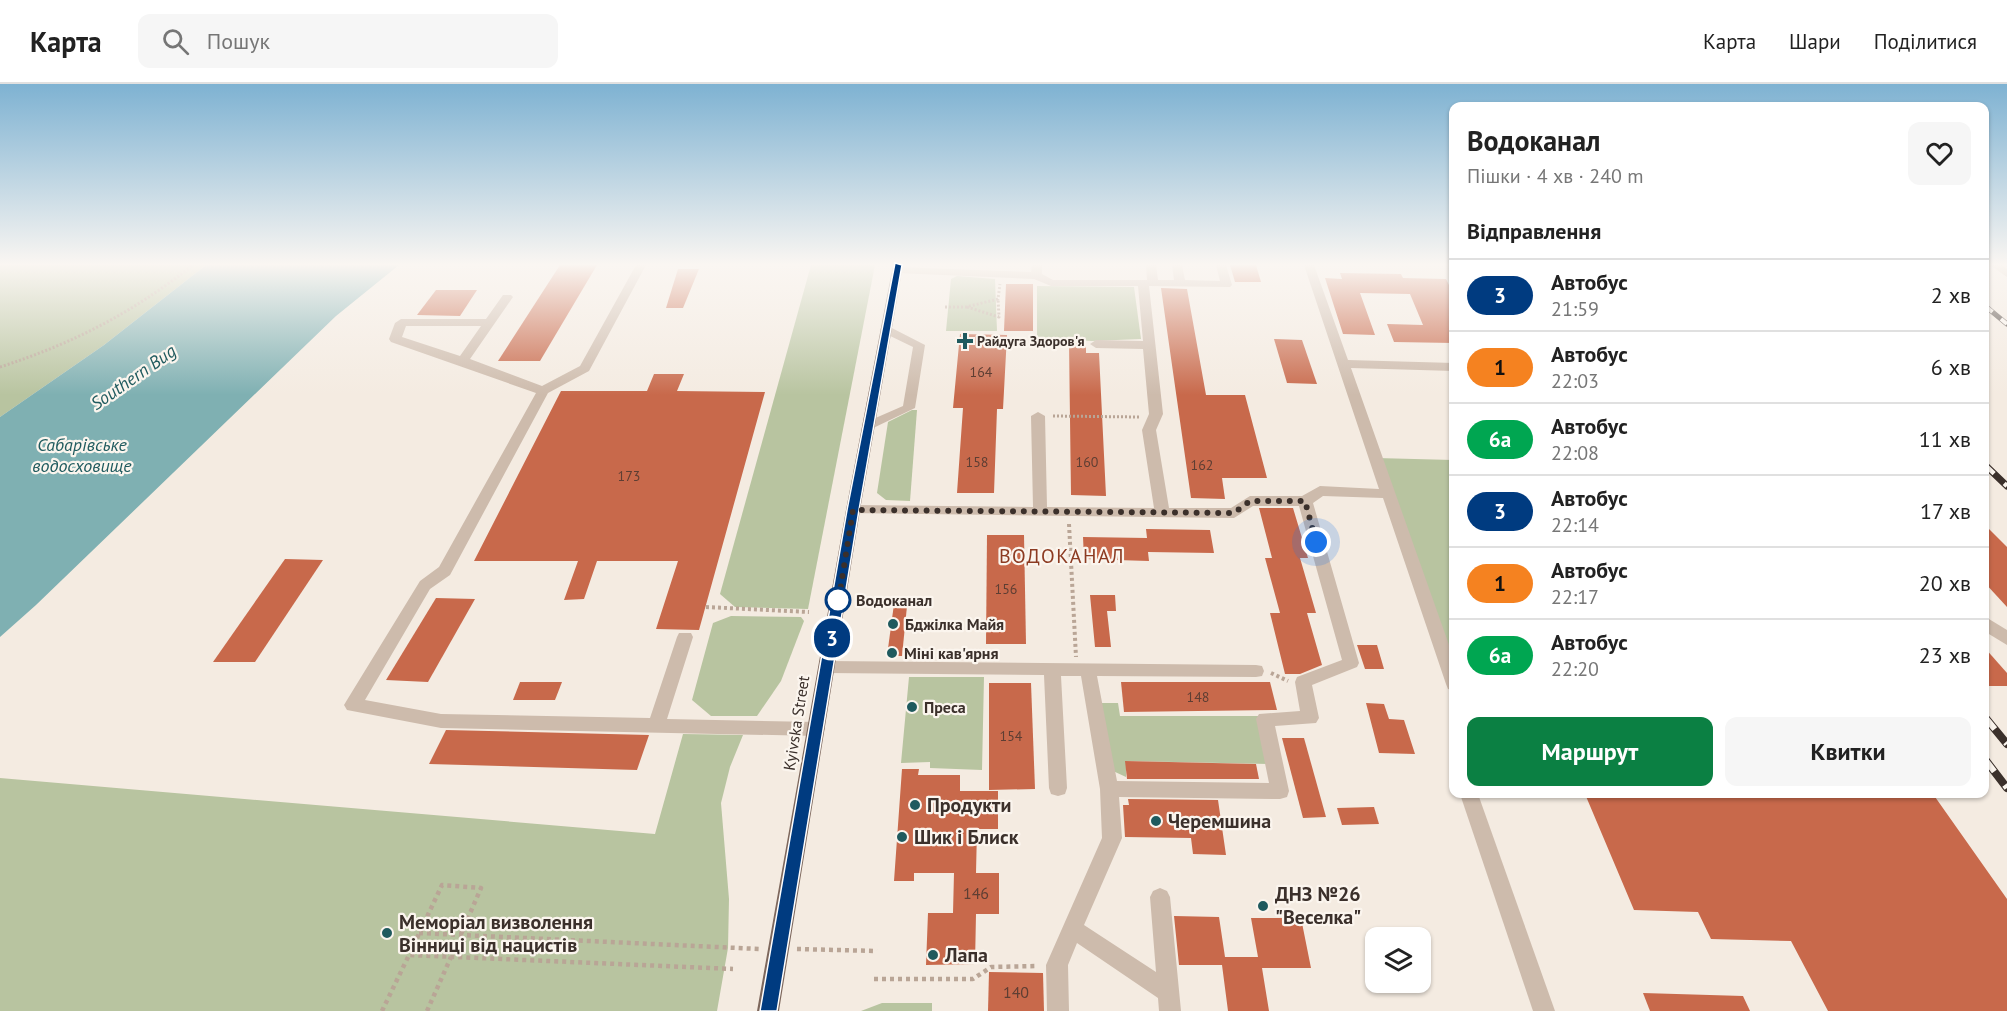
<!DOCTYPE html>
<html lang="uk">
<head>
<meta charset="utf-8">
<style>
	:root { --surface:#fff; --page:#f6f6f6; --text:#222; --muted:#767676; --line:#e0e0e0; --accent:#0b8043 }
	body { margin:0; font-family:"PT Sans",sans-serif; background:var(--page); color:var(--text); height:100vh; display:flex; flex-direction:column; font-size:22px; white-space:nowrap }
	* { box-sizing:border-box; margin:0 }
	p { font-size:20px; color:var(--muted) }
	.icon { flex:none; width:33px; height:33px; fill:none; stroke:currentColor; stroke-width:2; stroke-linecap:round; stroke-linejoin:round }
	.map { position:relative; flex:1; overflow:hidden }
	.details { position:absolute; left:1449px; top:18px; width:540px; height:696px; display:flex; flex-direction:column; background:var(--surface); border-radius:12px; box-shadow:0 2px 4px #0004 }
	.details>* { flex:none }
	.badge { padding:0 12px; border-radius:20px; font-size:21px; line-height:39px }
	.tools { position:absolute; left:1365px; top:843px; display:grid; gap:12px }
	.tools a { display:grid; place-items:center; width:66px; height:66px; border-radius:12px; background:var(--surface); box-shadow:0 2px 4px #0004; font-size:30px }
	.you { position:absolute; width:30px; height:30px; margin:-15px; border:4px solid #fff; border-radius:50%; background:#1a73e8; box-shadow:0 0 0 9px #1a73e833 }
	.map>.badge { position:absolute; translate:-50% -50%; box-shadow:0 0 0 3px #fff }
	h2 { padding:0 18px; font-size:22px; line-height:54px }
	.round { display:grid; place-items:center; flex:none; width:63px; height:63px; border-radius:12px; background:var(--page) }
	.headline { display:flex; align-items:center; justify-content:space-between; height:102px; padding:0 18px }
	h1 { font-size:28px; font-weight:600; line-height:45px }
	.button { display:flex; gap:12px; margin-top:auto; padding:12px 18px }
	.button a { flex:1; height:69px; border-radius:12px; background:var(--accent); color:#fff; font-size:24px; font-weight:600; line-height:69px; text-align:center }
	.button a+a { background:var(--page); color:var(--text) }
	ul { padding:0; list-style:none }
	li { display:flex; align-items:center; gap:18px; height:72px; padding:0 18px; border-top:2px solid var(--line) }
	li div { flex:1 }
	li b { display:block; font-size:22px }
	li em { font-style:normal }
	li .badge { min-width:66px; font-weight:700; text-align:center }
	header { display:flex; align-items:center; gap:36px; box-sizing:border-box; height:84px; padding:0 30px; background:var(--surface); border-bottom:2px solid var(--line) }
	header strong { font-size:28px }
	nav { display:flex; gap:33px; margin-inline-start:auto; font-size:21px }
	.search { width:420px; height:54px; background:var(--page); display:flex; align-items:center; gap:15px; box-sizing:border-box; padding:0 21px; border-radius:12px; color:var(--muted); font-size:22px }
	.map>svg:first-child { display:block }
	.green { fill:#b8c4a0 }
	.water { fill:#7fb0b2 }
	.building { fill:#c8694b }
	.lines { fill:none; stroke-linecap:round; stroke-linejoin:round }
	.path-far2 { stroke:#b9a596; stroke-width:3; stroke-dasharray:2 2; stroke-linecap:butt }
	.path-far1 { stroke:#b9a596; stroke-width:4; stroke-dasharray:3 3; stroke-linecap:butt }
	.path { stroke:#b9a596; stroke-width:4.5; stroke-dasharray:4 4; stroke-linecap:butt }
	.minor { fill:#cdbbac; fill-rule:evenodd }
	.major { fill:#7d675c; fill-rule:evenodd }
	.rail-far2-casing { stroke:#3b302b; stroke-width:5 }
	.rail-far1-casing { stroke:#3b302b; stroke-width:7 }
	.rail-casing { stroke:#3b302b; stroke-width:8 }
	.rail-far2 { stroke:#fbf5ee; stroke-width:4; stroke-dasharray:11; stroke-linecap:butt }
	.rail-far1 { stroke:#fbf5ee; stroke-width:4.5; stroke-dasharray:14; stroke-linecap:butt }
	.rail { stroke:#fbf5ee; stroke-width:6; stroke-dasharray:17; stroke-linecap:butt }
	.line { fill:#003b80; stroke:#fff; stroke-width:1.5 }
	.walk { stroke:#3b302b; stroke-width:6; stroke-dasharray:0 10.8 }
	.poi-dot { fill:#1f5a5e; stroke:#fbf5ee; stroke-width:2 }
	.stop-dot { fill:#fff; stroke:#003b80; stroke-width:3 }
	.labels { text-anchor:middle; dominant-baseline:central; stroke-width:4.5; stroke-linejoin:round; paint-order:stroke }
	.far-poi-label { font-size:14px; font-weight:bold; fill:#3b302b; stroke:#fbf5ee; text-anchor:start }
	.number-label { font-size:14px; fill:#5e3e33 }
	.stop-label { font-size:16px; font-weight:bold; fill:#3b302b; stroke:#fbf5ee; text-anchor:start }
	.poi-label { font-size:16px; font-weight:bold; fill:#3b302b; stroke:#fbf5ee; text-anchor:start }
	.street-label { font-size:16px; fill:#3b302b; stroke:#fbf5ee }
	.near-number-label { font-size:16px; fill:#5e3e33 }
	.water-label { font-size:18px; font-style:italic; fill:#1f5a5e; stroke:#fbf5ee }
	.quarter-label { font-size:20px; letter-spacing:1.5px; fill:#8c3b22; stroke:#fbf5ee }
	.near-poi-label { font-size:20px; font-weight:bold; fill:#3b302b; stroke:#fbf5ee; text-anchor:start }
</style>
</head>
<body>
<header>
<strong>Карта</strong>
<div class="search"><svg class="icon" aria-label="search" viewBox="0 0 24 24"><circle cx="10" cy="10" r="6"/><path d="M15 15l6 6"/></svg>Пошук</div>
<nav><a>Карта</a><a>Шари</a><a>Поділитися</a></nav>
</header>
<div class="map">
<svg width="2007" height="927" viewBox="0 0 2007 927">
	<rect width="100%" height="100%" fill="#f4ebe1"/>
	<g class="green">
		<path d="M0,181H206L104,261L0,333Z"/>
		<path d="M811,181H875L808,525L735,523L720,510Z"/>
		<path d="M957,192L995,195L997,247H946L951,195Z"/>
		<path d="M1037,202L1134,203L1141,255L1092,257L1037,255Z"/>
		<path d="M912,326H917L910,417L886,416L877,409L888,338Z"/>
		<path d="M1376,374L1453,376V600Z"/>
		<path d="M731,532L801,533L804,537L781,597L757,632H711L692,616L713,539Z"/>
		<path d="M909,593H984L982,686L930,684V678L901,679Z"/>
		<path d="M1100,619H1118L1120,632H1259L1269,680L1126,677V693L1113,687Z"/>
		<path d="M683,650L743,651L730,683L721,719L729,815L728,864L717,927H0V694L655,750Z"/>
		<path d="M882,919H932V927H861Z"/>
	</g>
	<path class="water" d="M206,181H399L336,232L36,521L0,553V333L104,261Z"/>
	<g class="building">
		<path d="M560,181H597L540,277H498Z"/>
		<path d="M1230,181H1256L1261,198H1235Z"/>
		<path d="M678,185H699L683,224H666Z"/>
		<path d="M1340,189L1401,190L1403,194L1446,195L1454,211V259L1394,258L1387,240L1423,241L1410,210L1360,209L1375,251L1343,250L1325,194L1342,195Z"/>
		<path d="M1006,200H1033V247H1004Z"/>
		<path d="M1161,204L1187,205L1206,311H1245L1267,394H1222L1225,415L1191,414Z"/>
		<path d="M436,206H477L460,232L417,231Z"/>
		<path d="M960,250L1007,251L1003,325H997L994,409H957L963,324H953Z"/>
		<path d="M1274,255L1302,256L1317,300L1287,299Z"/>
		<path d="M1069,258H1086V269H1099L1106,412L1071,411Z"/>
		<path d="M654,290H684L677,307L765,308L699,546L656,545L678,477H597L584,515L564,516L578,477H474L561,307H647Z"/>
		<path d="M1259,424H1293L1308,474H1300L1316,529H1307L1322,581L1300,590H1285L1270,529H1280L1265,474H1272Z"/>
		<path d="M1984,440L2007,463V523L1984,498Z"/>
		<path d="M1146,445L1210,446L1214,469L1148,468L1149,477L1084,475L1083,453L1147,454Z"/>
		<path d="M987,451H1024L1026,560H986Z"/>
		<path d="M285,475L323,476L255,578H213Z"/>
		<path d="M1090,511H1115L1116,527H1107L1111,563H1095Z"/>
		<path d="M436,514L475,515L428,598L386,596Z"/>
		<path d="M894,520L907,522L902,572H887Z"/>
		<path d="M1357,561H1377L1384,585H1365Z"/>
		<path d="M1984,563L2007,589V602H1984Z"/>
		<path d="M520,598H562L555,616H513Z"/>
		<path d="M1121,598H1270L1277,626L1124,628Z"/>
		<path d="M989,599H1031L1035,705L989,706Z"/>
		<path d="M1366,619L1384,620L1389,635L1404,636L1415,670L1379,669Z"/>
		<path d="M446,646L649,651L637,686L429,680Z"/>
		<path d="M1282,654H1304L1326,733L1303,734Z"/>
		<path d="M1125,677L1256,680L1259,695H1127Z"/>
		<path d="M902,685H919L918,691H960V707H998V745H977L976,789H999V830H976L975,880L926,881L928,829H953L954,789H914V797H894Z"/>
		<path d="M1585,710H1933L2007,815V927H1828L1791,857L1711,855L1698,828L1634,826Z"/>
		<path d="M1128,715L1218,716L1226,771L1193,770L1191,754L1125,753L1123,721H1129Z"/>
		<path d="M1374,723L1379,740L1342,741L1337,724Z"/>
		<path d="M1174,832L1219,833L1225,873H1258L1251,834H1301L1311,884H1262L1269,927H1228L1222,881H1179Z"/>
		<path d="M989,888L1043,889L1044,927H988Z"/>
		<path d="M1643,909L1743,912L1750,927H1650Z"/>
	</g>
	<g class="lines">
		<g class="path-far2">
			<path d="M945,223H966L998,215L1000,200"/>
			<path d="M967,223L999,233L998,215"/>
			<path d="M0,283C74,259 132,229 193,181"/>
			<path d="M1053,332L1139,333"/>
		</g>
		<g class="path-far1">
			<path d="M1069,440L1076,573"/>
			<path d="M706,523L809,528"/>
			<path d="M1271,589L1288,597"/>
		</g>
		<g class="path">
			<path d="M419,849L759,865"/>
			<path d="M461,850L481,804L442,801L409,871L733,885"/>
			<path d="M797,865L877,867"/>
			<path d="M874,895H973L991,883L1038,882"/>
			<path d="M382,927L409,871"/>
			<path d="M427,927L451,873"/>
		</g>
		<g class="minor">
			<path d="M636,181H646L589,287L548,309L450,491L430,505L365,616L441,630L650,634L677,553L679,549H691L693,553L667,635L816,638L822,640L825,645L822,650L816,652L441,644L347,626L344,621L347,616L420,497L439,483L536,309L391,258L389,255L395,239L401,235H486L503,211H511L513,213L470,275L542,302L580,282ZM406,242H481L460,272L402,253Z"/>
			<path d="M1032,181H1042V190L1053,196H1147L1146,181H1156L1158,196H1174L1172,181H1182L1185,196L1220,197L1216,181H1226L1232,201L1230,203L1149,202L1163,330L1156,346L1169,424H1231L1250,412H1302L1320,402L1379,405L1304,181H1314L1348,276L1454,279V287L1351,284L1454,575V606L1448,605L1446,600L1383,414L1323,412L1313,419L1359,579L1357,583L1312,601L1319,634L1316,639L1275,642L1289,707L1287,713L1280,715L1119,713L1122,754L1084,841L1156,888L1150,813L1153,807L1160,804L1167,807L1170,813L1181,927H1159L1158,914L1077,859L1068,881L1069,927H1047L1046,881L1102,754L1100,705L1081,592H1061L1067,704L1065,710L1058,712L1051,710L1049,704L1044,591L827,589L821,588L819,583L821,578L827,577L1256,581L1262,582L1264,587L1262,592L1256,593L1097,592L1117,697L1269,699L1256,635L1259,630L1300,627L1295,598L1297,593L1342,576L1299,422H1253L1234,434L848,429L846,426L848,423L853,421L1033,423L1031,332L1038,328L1045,332L1047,423L1154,424L1142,346L1149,330L1143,265L1096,264L1090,260L1096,256L1143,257L1138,202H1051L1034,195L897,189L892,186L897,183L1031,188Z"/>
			<path d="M1990,181H2002L2007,185V193Z"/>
			<path d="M886,241L925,261L915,324L869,346L864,345L862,342L864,339L903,322L913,263L882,248L880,245Z"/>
			<path d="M1984,532L2007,546V561L1984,547Z"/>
			<path d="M1460,710H1478L1555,927H1533Z"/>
		</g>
		<path class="major" d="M893,181H903L860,426L779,927H757L846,426Z"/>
		<defs>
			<path id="rail-far2" d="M1984,221L2007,240"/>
			<path id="rail-far1" d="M1984,380L2007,402"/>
			<g id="rail">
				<path d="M1984,632L2007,660"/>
				<path d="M1984,674L2007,704"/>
			</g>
		</defs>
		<use href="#rail-far2" class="rail-far2-casing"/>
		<use href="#rail-far1" class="rail-far1-casing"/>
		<use href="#rail" class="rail-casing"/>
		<use href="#rail-far2" class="rail-far2"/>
		<use href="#rail-far1" class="rail-far1"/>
		<use href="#rail" class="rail"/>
	</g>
	<linearGradient id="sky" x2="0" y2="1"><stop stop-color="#7eb2d2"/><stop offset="0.58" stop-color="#faf6f2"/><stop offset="1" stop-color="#faf6f2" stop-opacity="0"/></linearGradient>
	<rect width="2007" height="311" fill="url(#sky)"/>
	<path class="line" d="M895,179L902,181L859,426L777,927H760L847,426Z"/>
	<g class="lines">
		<path class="walk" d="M838,516V520L853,426L1234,429L1250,417H1305L1316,458"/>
	</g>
	<g class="poi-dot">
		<path d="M962 248h6v6h6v6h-6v6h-6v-6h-6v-6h6z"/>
		<circle cx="893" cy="540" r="6"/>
		<circle cx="892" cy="569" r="6"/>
		<circle cx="912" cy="623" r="6"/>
		<circle cx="915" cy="721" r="6"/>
		<circle cx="1156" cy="737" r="6"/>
		<circle cx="902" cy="753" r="6"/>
		<circle cx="1263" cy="822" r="6"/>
		<circle cx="387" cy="849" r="6"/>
		<circle cx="933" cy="871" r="6"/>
	</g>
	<circle class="stop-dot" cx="838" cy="516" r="12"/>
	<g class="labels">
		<g class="far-poi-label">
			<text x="977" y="257">Райдуга Здоров'я</text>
		</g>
		<g class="number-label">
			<text x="981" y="288">164</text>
			<text x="977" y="378">158</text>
			<text x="1087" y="378">160</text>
			<text x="1202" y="381">162</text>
			<text x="629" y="392">173</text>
			<text x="1006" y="505">156</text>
			<text x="1198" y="613">148</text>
			<text x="1011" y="652">154</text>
		</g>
		<g class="stop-label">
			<text x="856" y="516">Водоканал</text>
		</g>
		<g class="poi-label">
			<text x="905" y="540">Бджілка Майя</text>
			<text x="904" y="569">Міні кав'ярня</text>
			<text x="924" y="623">Преса</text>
		</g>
		<g class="street-label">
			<text transform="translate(796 639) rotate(-81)">Kyivska Street</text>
		</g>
		<g class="near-number-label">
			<text x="976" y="809">146</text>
			<text x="1016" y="908">140</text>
		</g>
		<g class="water-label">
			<text transform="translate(133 293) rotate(-35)">Southern Bug</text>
			<text x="82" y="360">Сабарівське<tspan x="82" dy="21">водосховище</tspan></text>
		</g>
		<g class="quarter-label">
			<text x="1062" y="472">ВОДОКАНАЛ</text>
		</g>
		<g class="near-poi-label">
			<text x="927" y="721">Продукти</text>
			<text x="1168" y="737">Черемшина</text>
			<text x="914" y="753">Шик і Блиск</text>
			<text x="1275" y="810">ДНЗ №26<tspan x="1275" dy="23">"Веселка"</tspan></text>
			<text x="399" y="838">Меморіал визволення<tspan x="399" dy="23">Вінниці від нацистів</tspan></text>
			<text x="945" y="871">Лапа</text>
		</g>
	</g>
</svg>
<div class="tools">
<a><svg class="icon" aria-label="layers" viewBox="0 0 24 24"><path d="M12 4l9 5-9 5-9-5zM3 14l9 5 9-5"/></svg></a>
</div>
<div class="you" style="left:1316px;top:458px"></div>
<b class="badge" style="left:832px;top:554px;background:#003b80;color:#fff">3</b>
<section class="details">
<div class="headline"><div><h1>Водоканал</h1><p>Пішки · 4 хв · 240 m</p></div><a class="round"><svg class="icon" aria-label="heart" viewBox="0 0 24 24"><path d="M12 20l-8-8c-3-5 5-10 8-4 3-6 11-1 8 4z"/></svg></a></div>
<h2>Відправлення</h2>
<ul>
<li><span class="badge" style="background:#003b80;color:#fff">3</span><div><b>Автобус</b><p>21:59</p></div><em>2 хв</em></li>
<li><span class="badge" style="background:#f58220;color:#111">1</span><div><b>Автобус</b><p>22:03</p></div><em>6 хв</em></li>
<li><span class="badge" style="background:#00a651;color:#fff">6а</span><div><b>Автобус</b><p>22:08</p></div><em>11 хв</em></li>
<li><span class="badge" style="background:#003b80;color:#fff">3</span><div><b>Автобус</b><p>22:14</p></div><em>17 хв</em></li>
<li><span class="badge" style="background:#f58220;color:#111">1</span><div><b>Автобус</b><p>22:17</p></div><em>20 хв</em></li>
<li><span class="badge" style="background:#00a651;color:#fff">6а</span><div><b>Автобус</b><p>22:20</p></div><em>23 хв</em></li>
</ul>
<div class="button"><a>Маршрут</a><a>Квитки</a></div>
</section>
</div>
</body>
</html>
